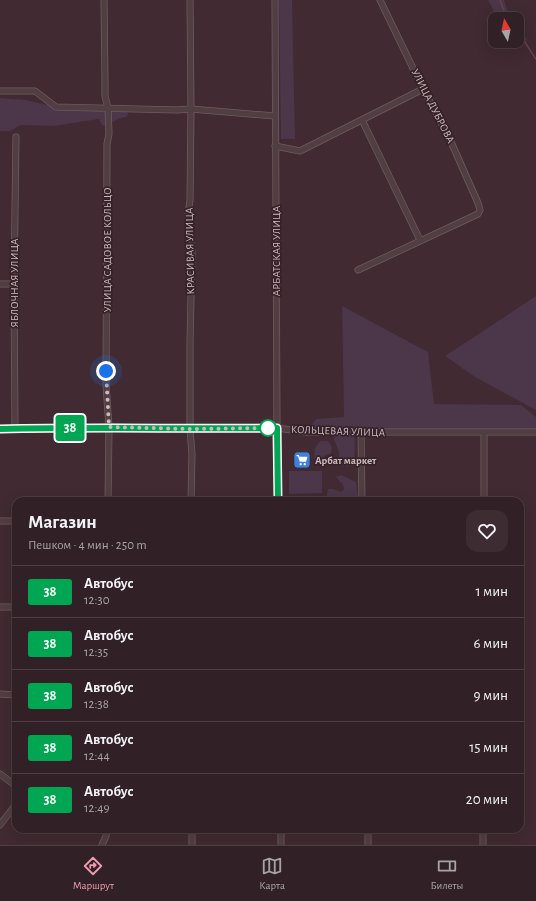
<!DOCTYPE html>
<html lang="ru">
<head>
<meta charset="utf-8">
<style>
	:root { --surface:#312025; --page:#3d2d32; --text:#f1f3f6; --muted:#a8a3a7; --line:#4c3e42; --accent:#ef9bb1 }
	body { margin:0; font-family:"Alegreya Sans",sans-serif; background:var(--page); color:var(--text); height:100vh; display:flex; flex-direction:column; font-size:15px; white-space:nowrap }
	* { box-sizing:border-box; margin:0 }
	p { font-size:13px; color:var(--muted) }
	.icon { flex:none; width:22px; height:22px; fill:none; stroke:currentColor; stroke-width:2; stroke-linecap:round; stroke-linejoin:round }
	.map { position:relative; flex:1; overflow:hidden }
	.details { position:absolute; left:12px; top:497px; width:512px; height:336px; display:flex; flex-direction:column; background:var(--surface); border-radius:12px; box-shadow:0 4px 16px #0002,0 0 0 1px var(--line) }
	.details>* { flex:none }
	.badge { padding:0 8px; border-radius:3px; font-size:14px; line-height:26px }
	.needle { width:26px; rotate:351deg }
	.tools { position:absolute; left:488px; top:12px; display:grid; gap:8px }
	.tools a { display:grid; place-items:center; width:36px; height:36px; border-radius:8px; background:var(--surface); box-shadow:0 4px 16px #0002,0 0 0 1px var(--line); font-size:20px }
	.you { position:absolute; width:20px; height:20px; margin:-10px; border:3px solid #fff; border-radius:50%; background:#1a73e8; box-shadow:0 0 0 6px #1a73e833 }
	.map>.badge { position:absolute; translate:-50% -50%; box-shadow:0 0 0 2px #fff }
	.round { display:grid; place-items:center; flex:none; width:42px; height:42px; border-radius:12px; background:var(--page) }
	.headline { display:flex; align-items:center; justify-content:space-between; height:68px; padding:0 16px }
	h1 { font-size:19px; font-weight:700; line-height:30px }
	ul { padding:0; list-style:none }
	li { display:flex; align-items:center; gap:12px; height:52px; padding:0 16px; border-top:1px solid var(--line) }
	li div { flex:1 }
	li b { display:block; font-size:15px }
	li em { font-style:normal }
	li .badge { min-width:44px; font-weight:700; text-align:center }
	.tabs { display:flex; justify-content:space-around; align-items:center; height:56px; border-top:1px solid var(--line); background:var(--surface); font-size:11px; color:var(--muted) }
	.tabs a { display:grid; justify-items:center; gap:2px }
	.tabs .current { color:var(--accent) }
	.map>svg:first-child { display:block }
	.green { fill:#4b364a }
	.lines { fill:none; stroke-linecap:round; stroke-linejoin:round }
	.stream { stroke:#68414d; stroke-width:1.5 }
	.street-casing { stroke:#6e5c61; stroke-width:7 }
	.street { stroke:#513e43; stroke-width:5.5 }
	.line-casing { stroke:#fff; stroke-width:9 }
	.line { stroke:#00a651; stroke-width:6 }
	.walk { stroke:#cbbbbf; stroke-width:4; stroke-dasharray:0 7.2 }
	.stop-dot { fill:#fff; stroke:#00a651; stroke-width:2 }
	.labels { text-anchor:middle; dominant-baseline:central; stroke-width:3.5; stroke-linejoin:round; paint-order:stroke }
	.street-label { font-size:11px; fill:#cbbbbf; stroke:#362228 }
	.poi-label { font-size:11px; font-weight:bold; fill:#cbbbbf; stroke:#362228; text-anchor:start }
</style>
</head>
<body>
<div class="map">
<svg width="536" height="845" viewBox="0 0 536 845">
	<rect width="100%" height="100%" fill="#412a31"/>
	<g class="green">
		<path d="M279,0H292L295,139H281Z"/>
		<path d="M488,0H504L507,9L514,19H498Z"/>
		<path d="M517,24L527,40L514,46L511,41H517Z"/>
		<path d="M0,98L26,100L56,107L100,110L103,112H127L128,114L126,117L118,119L105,126L102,125L99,119L54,126L21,125L10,131H0Z"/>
		<path d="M536,296V410L475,377L445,356Z"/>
		<path d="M342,306L428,352L434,404L521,405L536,417V430L308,429L316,419L344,417Z"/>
		<path d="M338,435H348L354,436L355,439L354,466H343L339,459V452L334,439L335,436Z"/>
		<path d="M321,441H328L332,447L331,453L324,456V463L318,464L315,462C314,454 313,446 321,441Z"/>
		<path d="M289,471H322V493L289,494Z"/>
		<path d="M341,475L356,482L358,497L357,501H326L328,489H333L341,492L344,489L343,485L336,477Z"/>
	</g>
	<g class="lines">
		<g class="stream">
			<path d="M500,0L507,19"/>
			<path d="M517,30L536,59"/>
		</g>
		<defs>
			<g id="street">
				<path d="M104,0L105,81V96L108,108L109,134L107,144L106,385L109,427L108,501"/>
				<path d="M190,0L191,109L190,200L188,216L192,252L190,342V429L192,454L191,501"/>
				<path d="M275,0L277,428L278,501"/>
				<path d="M0,91H35L56,107L177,110L191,109L275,116"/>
				<path d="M362,120L420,240"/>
				<path d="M275,146L300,151L423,89"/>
				<path d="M358,270L478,214L480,210L478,203L448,135L423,89L380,0"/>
				<path d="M0,284H14"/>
				<path d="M0,429L109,427L190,429L277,428L306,432H536"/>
				<path d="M15,429L14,284L16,137"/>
				<path d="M361,432L362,501"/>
				<path d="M484,433V501"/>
				<path d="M0,521H16"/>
				<path d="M0,607H16"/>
				<path d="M0,694L16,695"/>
				<path d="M0,774L16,786"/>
				<path d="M0,825L16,804"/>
				<path d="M192,829V845"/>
				<path d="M281,829V845"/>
				<path d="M368,829V845"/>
				<path d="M102,845L106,836L107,829"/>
				<path d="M483,845V829"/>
			</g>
		</defs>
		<use href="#street" class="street-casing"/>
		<use href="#street" class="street"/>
	</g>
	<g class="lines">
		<defs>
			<path id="line" d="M0,429C92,427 184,429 277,428L278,501"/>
		</defs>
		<use href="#line" class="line-casing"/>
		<use href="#line" class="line"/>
		<path class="walk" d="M106,371L109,427L190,429L268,428"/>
	</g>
	<defs>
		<symbol id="supermarket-square" viewBox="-11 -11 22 22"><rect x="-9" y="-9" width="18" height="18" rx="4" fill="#3f7fe0" stroke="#362228"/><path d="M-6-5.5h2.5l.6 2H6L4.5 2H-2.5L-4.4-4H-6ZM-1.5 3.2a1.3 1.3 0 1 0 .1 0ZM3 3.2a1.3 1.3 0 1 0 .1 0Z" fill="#fff"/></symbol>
	</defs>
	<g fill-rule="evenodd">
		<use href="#supermarket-square" x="292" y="450" width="20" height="20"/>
	</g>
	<circle class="stop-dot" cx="268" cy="428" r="8"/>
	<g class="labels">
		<g class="street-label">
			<text transform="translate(433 106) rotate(63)">УЛИЦА ДУБРОВА</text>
			<text transform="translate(107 250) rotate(-90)">УЛИЦА САДОВОЕ КОЛЬЦО</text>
			<text transform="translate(190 251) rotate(-91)">КРАСИВАЯ УЛИЦА</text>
			<text transform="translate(276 251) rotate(-90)">АРБАТСКАЯ УЛИЦА</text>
			<text transform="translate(14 283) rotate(-90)">ЯБЛОЧНАЯ УЛИЦА</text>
			<text transform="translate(338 431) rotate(2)">КОЛЬЦЕВАЯ УЛИЦА</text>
		</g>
		<g class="poi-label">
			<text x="315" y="460">Арбат маркет</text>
		</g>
	</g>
</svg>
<div class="tools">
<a><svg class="needle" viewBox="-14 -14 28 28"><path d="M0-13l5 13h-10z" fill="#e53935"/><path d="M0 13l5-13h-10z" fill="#a8a3a7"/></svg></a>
</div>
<div class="you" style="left:106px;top:371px"></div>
<b class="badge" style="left:70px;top:428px;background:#00a651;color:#fff">38</b>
<section class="details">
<div class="headline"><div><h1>Магазин</h1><p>Пешком · 4 мин · 250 m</p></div><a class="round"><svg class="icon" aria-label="heart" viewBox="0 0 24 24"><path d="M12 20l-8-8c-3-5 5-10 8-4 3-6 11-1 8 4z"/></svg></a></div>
<ul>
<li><span class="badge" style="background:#00a651;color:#fff">38</span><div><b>Автобус</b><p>12:30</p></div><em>1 мин</em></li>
<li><span class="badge" style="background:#00a651;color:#fff">38</span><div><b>Автобус</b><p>12:35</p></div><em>6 мин</em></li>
<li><span class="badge" style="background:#00a651;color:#fff">38</span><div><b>Автобус</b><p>12:38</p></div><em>9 мин</em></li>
<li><span class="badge" style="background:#00a651;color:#fff">38</span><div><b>Автобус</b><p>12:44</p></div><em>15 мин</em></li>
<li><span class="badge" style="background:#00a651;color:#fff">38</span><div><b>Автобус</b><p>12:49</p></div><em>20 мин</em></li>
</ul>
</section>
</div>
<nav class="tabs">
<a class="current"><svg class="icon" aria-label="directions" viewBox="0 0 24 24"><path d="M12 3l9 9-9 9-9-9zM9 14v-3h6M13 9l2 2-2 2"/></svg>Маршрут</a>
<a><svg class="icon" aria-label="map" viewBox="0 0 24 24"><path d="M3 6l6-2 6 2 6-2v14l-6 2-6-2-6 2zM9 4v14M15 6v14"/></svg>Карта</a>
<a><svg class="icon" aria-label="tickets" viewBox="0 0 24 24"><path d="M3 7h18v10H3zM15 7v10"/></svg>Билеты</a>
</nav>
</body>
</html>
